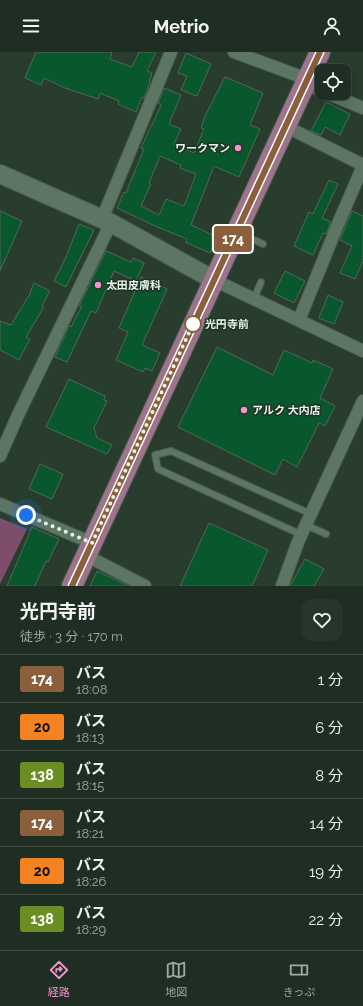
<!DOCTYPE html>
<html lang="ja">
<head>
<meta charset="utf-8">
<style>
	:root { --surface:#1e2e22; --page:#26362a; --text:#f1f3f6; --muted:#a1a8a5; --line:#3c4a40; --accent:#f790cd }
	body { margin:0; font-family:Raleway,"Noto Sans JP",sans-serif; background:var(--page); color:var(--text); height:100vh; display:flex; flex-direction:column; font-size:15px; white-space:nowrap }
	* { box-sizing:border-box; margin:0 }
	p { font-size:13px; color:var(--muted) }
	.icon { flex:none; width:22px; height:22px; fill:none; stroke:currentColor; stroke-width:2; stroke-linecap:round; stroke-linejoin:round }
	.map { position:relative; height:534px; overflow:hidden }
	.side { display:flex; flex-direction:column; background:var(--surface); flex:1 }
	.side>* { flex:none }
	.badge { padding:0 8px; border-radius:3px; font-size:14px; line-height:26px }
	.buttons { position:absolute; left:315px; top:12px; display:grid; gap:8px }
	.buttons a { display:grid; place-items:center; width:36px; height:36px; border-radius:8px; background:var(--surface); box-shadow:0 4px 16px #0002,0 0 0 1px var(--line); font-size:20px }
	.you { position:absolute; width:20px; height:20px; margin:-10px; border:3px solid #fff; border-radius:50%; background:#1a73e8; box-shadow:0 0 0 6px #1a73e833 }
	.map>.badge { position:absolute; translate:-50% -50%; box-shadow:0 0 0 2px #fff }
	.round { display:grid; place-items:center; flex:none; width:42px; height:42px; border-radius:12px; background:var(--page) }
	.overview { display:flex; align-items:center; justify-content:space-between; height:68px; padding:0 20px }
	h1 { font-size:19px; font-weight:700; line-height:30px }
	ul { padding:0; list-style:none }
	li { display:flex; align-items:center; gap:12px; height:48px; padding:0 20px; border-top:1px solid var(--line) }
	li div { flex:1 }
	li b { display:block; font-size:15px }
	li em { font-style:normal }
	li .badge { min-width:44px; font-weight:700; text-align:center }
	header { display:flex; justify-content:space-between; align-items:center; height:52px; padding:0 20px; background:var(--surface); font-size:18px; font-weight:700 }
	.tab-bar { display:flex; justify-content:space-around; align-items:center; height:56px; border-top:1px solid var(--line); background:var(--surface); font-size:11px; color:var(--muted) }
	.tab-bar a { display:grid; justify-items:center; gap:2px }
	.tab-bar .on { color:var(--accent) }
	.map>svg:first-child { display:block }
	.green { fill:#7d4d69 }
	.building { fill:#09572c; stroke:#516857; fill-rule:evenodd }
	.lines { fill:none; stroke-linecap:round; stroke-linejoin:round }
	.lane-casing { stroke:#475b4d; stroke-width:8 }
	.street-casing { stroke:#475b4d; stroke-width:14 }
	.secondary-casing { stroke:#475b4d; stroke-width:20 }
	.primary-casing { stroke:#475b4d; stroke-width:22 }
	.lane { stroke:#5d7563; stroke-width:6 }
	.street { stroke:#5d7563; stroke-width:12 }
	.secondary { stroke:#5d7563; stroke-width:18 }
	.primary { stroke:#9e738b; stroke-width:20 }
	.line-casing { stroke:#fff; stroke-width:9 }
	.line { stroke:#8b5e3c; stroke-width:6 }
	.walk { stroke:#e8f6eb; stroke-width:4; stroke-dasharray:0 7.2 }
	.poi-dot { fill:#f790cd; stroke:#1e3324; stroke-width:1.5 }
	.stop-dot { fill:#fff; stroke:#8b5e3c; stroke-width:2 }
	.labels { text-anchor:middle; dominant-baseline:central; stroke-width:3; stroke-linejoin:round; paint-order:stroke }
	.poi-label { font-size:11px; font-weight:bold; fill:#e8f6eb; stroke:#1e3324; text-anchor:start }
	.stop-label { font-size:11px; font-weight:bold; fill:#e8f6eb; stroke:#1e3324; text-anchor:start }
</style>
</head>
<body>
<header><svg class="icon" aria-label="menu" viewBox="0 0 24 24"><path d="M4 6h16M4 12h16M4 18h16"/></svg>Metrio<svg class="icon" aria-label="person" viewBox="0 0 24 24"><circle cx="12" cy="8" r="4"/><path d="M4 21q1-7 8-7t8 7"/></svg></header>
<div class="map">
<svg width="363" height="534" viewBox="0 0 363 534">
	<rect width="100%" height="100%" fill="#283d2e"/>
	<path class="green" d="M0,466L27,477L0,532Z"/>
	<g class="building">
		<path d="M36,0H112L110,7L132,15L139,0H156L147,19L152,21L149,30H150L144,46L142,45L136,60L118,52L119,49L100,41L98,47L65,36L44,26L41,33L25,26Z"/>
		<path d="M186,1L211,12L197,44L181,38L187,24L178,21Z"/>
		<path d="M225,25L263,41L250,73L260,77L239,125L214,114L191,173L217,185L210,201L185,190L187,187L155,174L117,156L124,140L126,141L144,97L141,96L161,53L158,51L164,36L181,43L169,72L181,77L174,92L194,101L204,77L201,76L205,64ZM160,104L181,113L180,116L196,122L184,154L166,147L159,163L141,154L151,132L149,131Z"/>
		<path d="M326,50L350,62L340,83L325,75L321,83L311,79Z"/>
		<path d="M329,128L338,132L322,166L331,170L326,182L323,181L313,203L294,194L309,160L313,162Z"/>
		<path d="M0,159L22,169L0,219Z"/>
		<path d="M352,159L363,164V209L355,227L340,221L352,194L340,188Z"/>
		<path d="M79,172L94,178L66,235L54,229L66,205Z"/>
		<path d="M106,199L131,210L133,206L144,211L136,229L114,219L96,261L91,259L67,310L55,305L69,274L71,275L82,254H79Z"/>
		<path d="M285,219L305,229L294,251L274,241Z"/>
		<path d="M141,225L167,237L142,293L160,301L152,319L145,316L143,320L116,308L128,280L119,276Z"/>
		<path d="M34,231L50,239L42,254L44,255L26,285L30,287L19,308L0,298V269L11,273L31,240H30Z"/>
		<path d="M328,243L343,250L334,272L319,266Z"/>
		<path d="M217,295L273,323L284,298L312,311L313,308L333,317L320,346L335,354L325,374L319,371L297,415L283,407L275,423L178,375Z"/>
		<path d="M69,327L105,344L104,348L107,349L94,376L97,386L112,393L107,402L46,375Z"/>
		<path d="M40,412L63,422L52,447L29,437Z"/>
		<path d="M209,471L268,498L252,534H180Z"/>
		<path d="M32,475L59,487L48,510L46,509L35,534H7Z"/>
		<path d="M305,507L324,517L314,534H290Z"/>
		<path d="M97,519L127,533L129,534H90Z"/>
	</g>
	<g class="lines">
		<defs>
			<g id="lane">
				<path d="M239,181L263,192"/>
				<path d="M254,247L261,230"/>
				<path d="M306,473L326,482"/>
				<path d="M302,483L158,417L155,403L171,399L311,462"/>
			</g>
			<g id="street">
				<path d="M234,0L307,27"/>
				<path d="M305,32L322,39"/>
				<path d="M327,41L363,56"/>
				<path d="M285,74L363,113"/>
				<path d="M102,167L171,0"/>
				<path d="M214,228L363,299"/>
				<path d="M299,268L338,172L363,114"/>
				<path d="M0,404L18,363L111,171"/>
				<path d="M0,452L92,491"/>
				<path d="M87,504L145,534"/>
				<path d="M282,534L298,490L363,349"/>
			</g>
			<path id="secondary" d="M0,122L111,171L214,228"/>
			<path id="primary" d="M72,534L320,0"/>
		</defs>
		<use href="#lane" class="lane-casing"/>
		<use href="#street" class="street-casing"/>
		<use href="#secondary" class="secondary-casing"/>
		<use href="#primary" class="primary-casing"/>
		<use href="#lane" class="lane"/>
		<use href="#street" class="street"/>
		<use href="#secondary" class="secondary"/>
		<use href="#primary" class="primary"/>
	</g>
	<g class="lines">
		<defs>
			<path id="line" d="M72,534L320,0"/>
		</defs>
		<use href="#line" class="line-casing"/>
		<use href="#line" class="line"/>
		<path class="walk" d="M26,463L92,491L194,270L193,272"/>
	</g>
	<g class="poi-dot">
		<circle cx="238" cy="96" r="4"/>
		<circle cx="98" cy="233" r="4"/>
		<circle cx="244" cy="358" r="4"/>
	</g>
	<circle class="stop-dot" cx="193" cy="272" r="8"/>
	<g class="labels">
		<g class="poi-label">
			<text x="230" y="96" text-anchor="end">ワークマン</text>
			<text x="106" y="233">太田皮膚科</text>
			<text x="252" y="358">アルク 大内店</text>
		</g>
		<g class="stop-label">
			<text x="205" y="272">光円寺前</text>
		</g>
	</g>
</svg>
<div class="buttons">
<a><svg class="icon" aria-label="locate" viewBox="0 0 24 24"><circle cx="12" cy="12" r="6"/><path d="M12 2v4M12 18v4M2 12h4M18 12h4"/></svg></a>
</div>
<div class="you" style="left:26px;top:463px"></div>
<b class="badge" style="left:233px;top:187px;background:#8b5e3c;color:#fff">174</b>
</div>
<section class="side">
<div class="overview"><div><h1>光円寺前</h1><p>徒歩 · 3 分 · 170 m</p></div><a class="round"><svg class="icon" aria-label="heart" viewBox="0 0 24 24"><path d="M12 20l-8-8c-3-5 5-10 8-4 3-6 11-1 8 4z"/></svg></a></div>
<ul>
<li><span class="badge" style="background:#8b5e3c;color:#fff">174</span><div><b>バス</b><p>18:08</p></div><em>1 分</em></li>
<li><span class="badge" style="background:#f58220;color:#111">20</span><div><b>バス</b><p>18:13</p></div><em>6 分</em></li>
<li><span class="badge" style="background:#6b8e23;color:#fff">138</span><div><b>バス</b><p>18:15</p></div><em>8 分</em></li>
<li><span class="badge" style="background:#8b5e3c;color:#fff">174</span><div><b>バス</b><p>18:21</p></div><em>14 分</em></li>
<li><span class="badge" style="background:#f58220;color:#111">20</span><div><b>バス</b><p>18:26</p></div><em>19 分</em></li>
<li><span class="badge" style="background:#6b8e23;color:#fff">138</span><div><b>バス</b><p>18:29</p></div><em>22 分</em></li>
</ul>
</section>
<nav class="tab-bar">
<a class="on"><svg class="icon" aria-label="directions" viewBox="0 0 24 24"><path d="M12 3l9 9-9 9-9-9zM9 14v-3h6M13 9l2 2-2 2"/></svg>経路</a>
<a><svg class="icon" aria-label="map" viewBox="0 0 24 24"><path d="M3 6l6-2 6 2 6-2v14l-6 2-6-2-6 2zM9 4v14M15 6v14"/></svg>地図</a>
<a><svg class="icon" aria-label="tickets" viewBox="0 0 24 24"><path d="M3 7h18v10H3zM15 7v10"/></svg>きっぷ</a>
</nav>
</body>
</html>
